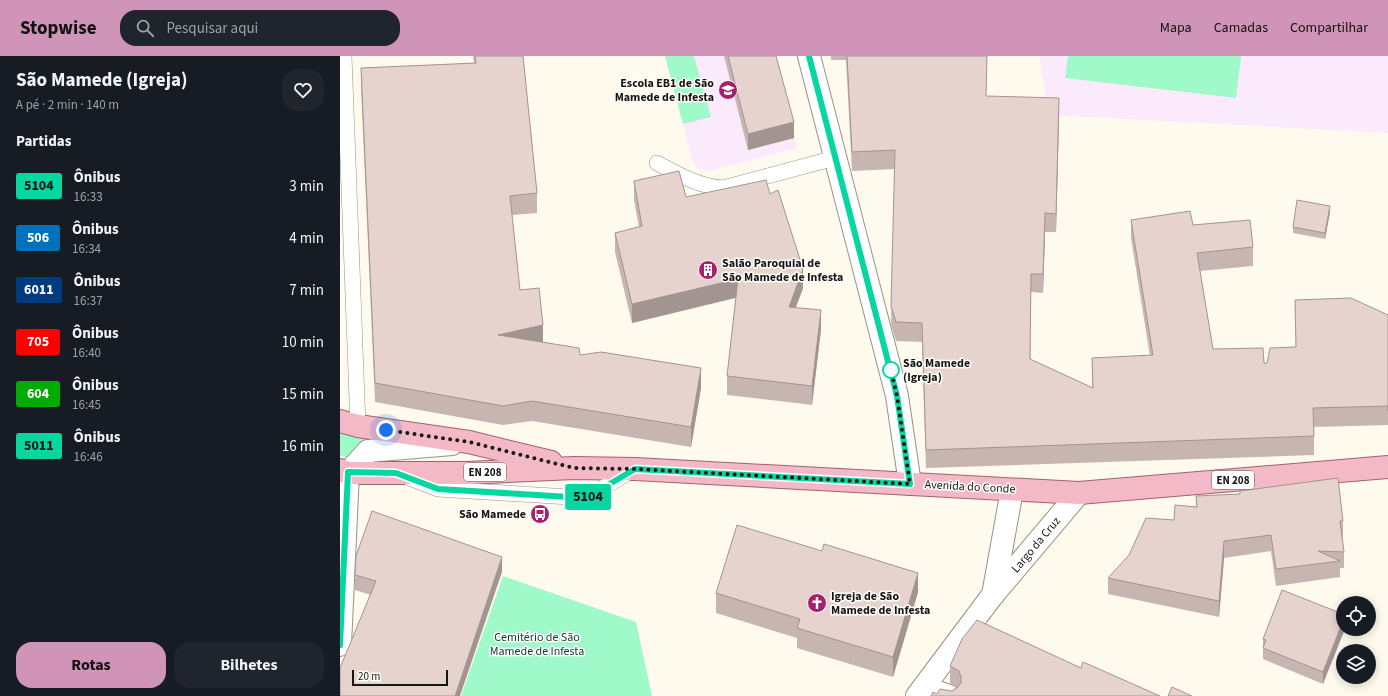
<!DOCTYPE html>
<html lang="pt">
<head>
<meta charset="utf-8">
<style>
	:root { --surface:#171b24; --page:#20242c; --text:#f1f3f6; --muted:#9ea1a6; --accent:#cf94b8 }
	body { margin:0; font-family:"Source Sans 3",sans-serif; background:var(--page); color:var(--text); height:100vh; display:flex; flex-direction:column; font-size:15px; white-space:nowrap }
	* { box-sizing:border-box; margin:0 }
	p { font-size:13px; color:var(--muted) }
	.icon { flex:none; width:22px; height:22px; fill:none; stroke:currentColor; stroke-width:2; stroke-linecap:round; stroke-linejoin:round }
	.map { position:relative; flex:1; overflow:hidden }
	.drawer { display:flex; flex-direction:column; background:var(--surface); width:340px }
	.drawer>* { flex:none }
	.badge { padding:0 8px; border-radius:3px; font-size:14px; line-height:26px }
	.controls { position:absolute; left:996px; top:540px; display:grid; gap:8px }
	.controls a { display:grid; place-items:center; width:40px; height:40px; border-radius:50%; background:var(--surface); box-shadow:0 2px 10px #0003; font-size:20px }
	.scale { position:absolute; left:12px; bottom:10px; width:96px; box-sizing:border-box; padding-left:4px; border:2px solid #181610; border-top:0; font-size:11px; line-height:14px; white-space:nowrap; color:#181610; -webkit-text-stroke:3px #fff; paint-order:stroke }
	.you { position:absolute; width:20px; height:20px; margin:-10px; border:3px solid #fff; border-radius:50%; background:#1a73e8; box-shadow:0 0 0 6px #1a73e833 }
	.map>.badge { position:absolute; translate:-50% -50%; box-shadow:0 0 0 2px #fff }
	h2 { padding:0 16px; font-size:15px; line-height:36px }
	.round { display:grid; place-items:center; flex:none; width:42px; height:42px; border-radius:16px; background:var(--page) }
	.summary { display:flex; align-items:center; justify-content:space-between; height:68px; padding:0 16px }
	h1 { font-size:19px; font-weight:700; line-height:30px }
	.cta { display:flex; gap:8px; margin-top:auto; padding:8px 16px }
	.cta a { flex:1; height:46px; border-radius:16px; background:var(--accent); color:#111; font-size:16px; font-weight:700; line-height:46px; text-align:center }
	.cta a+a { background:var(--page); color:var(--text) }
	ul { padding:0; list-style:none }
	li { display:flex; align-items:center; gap:12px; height:52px; padding:0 16px }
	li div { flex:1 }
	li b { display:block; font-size:15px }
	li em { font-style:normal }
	li .badge { min-width:44px; font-weight:700; text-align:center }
	header { display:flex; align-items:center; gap:24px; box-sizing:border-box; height:56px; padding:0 20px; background:var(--accent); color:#111 }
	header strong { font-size:19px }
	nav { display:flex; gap:22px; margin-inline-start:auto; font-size:14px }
	.search { width:280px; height:36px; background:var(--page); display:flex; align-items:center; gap:10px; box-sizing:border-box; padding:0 14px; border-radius:16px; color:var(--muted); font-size:15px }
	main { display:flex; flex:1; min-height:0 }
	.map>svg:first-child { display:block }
	.education { fill:#fbeafc }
	.green { fill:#9ff9c8 }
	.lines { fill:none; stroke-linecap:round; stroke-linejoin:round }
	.lane-casing { stroke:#979383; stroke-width:16 }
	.street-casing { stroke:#979383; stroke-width:24 }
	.secondary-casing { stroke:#979383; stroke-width:24 }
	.primary-casing { stroke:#a2616f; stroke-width:24 }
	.lane { stroke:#fff; stroke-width:15 }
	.street { stroke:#fff; stroke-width:22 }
	.secondary { stroke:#fff; stroke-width:22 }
	.primary { stroke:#f4b9c7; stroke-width:22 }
	.wall { fill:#c7b5b1 }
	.shaded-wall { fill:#a29490 }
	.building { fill:#e7d3ce; stroke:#a29490 }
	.line-casing { stroke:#fff; stroke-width:9 }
	.line { stroke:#06d6a0; stroke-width:6 }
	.walk { stroke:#181610; stroke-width:4; stroke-dasharray:0 7.2 }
	.stop-dot { fill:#fff; stroke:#06d6a0; stroke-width:2 }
	.labels { text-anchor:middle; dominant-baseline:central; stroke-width:3; stroke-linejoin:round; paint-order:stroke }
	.shield { fill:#fff; stroke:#5d5c58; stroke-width:1 }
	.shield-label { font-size:11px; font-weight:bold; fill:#181610 }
	.poi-label { font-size:12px; font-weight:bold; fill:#181610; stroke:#fff; text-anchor:end }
	.stop-label { font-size:12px; font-weight:bold; fill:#181610; stroke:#fff; text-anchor:start }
	.street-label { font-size:12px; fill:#181610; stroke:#fff }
	.park-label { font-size:12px; fill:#0c3a25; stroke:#fff }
</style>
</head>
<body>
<header>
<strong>Stopwise</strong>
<div class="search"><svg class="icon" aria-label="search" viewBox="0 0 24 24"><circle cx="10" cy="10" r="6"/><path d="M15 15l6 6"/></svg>Pesquisar aqui</div>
<nav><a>Mapa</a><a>Camadas</a><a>Compartilhar</a></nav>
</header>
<main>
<section class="drawer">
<div class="summary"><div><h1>São Mamede (Igreja)</h1><p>A pé · 2 min · 140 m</p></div><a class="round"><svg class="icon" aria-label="heart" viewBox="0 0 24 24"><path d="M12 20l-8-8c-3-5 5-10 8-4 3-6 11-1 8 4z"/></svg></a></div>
<h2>Partidas</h2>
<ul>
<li><span class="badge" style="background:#06d6a0;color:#111">5104</span><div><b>Ônibus</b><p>16:33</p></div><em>3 min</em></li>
<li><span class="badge" style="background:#0072bc;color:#fff">506</span><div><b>Ônibus</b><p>16:34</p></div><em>4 min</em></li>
<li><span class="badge" style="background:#003b80;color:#fff">6011</span><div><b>Ônibus</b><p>16:37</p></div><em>7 min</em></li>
<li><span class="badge" style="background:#f00;color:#fff">705</span><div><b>Ônibus</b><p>16:40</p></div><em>10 min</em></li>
<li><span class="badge" style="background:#00ac00;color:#fff">604</span><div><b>Ônibus</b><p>16:45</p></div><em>15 min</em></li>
<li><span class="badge" style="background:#06d6a0;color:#111">5011</span><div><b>Ônibus</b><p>16:46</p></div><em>16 min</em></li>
</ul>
<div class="cta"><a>Rotas</a><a>Bilhetes</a></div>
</section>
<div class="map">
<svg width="1048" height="640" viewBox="0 0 1048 640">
	<rect width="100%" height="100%" fill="#fefaed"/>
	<g class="education">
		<path d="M325,0H432L457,92L369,115L360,114L353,106Z"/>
		<path d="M699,0H1048V77L709,59Z"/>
	</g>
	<g class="green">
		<path d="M325,0H354L371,61L343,68Z"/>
		<path d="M728,0H901L896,42L725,22Z"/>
		<path d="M0,376L35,386L7,401L0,400Z"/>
		<path d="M163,520L296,566L312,640H121Z"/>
	</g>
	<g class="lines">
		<defs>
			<g id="lane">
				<path d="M4,0L18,370"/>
				<path d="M317,107C339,119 358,130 383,132L495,102"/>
				<path d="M67,421L98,433L246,442L294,413"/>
			</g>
			<g id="street">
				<path d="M469,0L557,340L570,428"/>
				<path d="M8,417L28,395L112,388"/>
				<path d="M584,631L609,640"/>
			</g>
			<g id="secondary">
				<path d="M653,539L672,434"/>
				<path d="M0,589L8,417"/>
				<path d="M577,640L652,540L739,437"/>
			</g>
			<g id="primary">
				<path d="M0,365L18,370L129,386L211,406"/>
				<path d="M0,414L8,417H126L234,412L295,413L739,437L1048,411"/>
			</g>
		</defs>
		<use href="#lane" class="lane-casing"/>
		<use href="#street" class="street-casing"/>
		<use href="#secondary" class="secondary-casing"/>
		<use href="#primary" class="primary-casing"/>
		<use href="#lane" class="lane"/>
		<use href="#street" class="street"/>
		<use href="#secondary" class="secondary"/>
		<use href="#primary" class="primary"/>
	</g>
	<g class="wall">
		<path d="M133,0H183L197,137V157L172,159L180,234L203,287L240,299L361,332L351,391L192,365L163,369L35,346L21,31V12L134,7Z"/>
		<path d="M384,0H436L454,82L408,94Z"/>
		<path d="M491,0H647L646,40L719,61L716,176H705L703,237L691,236L690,304L752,332V302L810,300L791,182V164L853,169L913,191V210L860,215L873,293L924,307H927L956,291L955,244L1048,259V374V369L974,371V399L586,412L582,286L556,285L551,268L555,113L512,115L506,4H491Z"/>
		<path d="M294,125L346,141L430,138L463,232L456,251L481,273L472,349L387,339V320L396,242L292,267L275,196V177L299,171L294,144Z"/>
		<path d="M990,156L985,183L953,177V171Z"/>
		<path d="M900,435L1003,465V481H1002L1004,496V512H1000V521L936,530L931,495L884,502L879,561L768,538V522L834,464L856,451V440L900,438Z"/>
		<path d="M162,516L31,539L15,534V519Z"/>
		<path d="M578,536L553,621L457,592V582L376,557V537Z"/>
		<path d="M1003,558L983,628L923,603V583Z"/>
		<path d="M610,610L741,612L820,640L612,635L617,631L610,627Z"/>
	</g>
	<g class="shaded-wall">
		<path d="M719,42V61L716,176V158Z"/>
		<path d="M454,66V82L408,94V78Z"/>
		<path d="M990,150V156L985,183V177Z"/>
		<path d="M705,157V176L703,237V218Z"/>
		<path d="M463,213V232L449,269V251Z"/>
		<path d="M691,218V236L690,322V303Z"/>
		<path d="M398,223V241L292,267V248Z"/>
		<path d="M481,254V273L472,349V330Z"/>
		<path d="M203,269V288L158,279Z"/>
		<path d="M361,312V332L351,391V371Z"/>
		<path d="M884,485V502L879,561V545Z"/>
		<path d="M162,501V516L120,640H115Z"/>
		<path d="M578,517V536L553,621V601Z"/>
		<path d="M1003,565V573H1005L983,628V616Z"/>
	</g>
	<g class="building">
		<path d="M135,0H183L197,137L170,140L180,234L199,232L203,269L158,279L239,292L240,299L261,296L361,312L351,371L192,345L163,350L35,327L21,12L136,7Z"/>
		<path d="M388,0H436L454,66L408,78Z"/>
		<path d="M507,0H647L646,40L719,42L716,158L705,157L703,218H691L690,303L753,332L752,302L813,299L791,164L850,155L853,169L910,164L913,191L857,197L873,293L923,292L924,307H927L930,292L956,291L955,244L1011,242L1048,259V355V350L973,352L974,380L586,394L582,267L556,266L551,250L555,94L512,96Z"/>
		<path d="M339,115L346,141L426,124L430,138L438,134L463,213L449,251L481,254L472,330L387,320L398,223L292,248L275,177L302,170L294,125Z"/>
		<path d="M957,144L990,150L985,177L953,171Z"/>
		<path d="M998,422L1003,465H1000L1004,496L978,495L1000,505L936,513L931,479L884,485L879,545L768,522L789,499L806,462L834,464L835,449L857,451L856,440L900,438V435Z"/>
		<path d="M32,455L162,501L115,640H0V612L36,525L15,519L16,500Z"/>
		<path d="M397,469L482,495L484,488L578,517L553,601L457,572L460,563L376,537Z"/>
		<path d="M942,534L1003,558V565L983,616L923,592L926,584L923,583Z"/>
		<path d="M637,564L741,612L743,606L820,640H591L593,636L597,638L600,633L612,635L617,632L621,627V621L619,615L610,610L622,583Z"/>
		<path d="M832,631L852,640H828Z"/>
	</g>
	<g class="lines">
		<defs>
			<path id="line" d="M0,589L8,416L56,417L98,433L246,442L295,413L570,428L557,340L469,0"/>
		</defs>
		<use href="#line" class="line-casing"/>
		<use href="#line" class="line"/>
		<path class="walk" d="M46,374L129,386L234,412L295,413L570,428L557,340L550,310L551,314"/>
	</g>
	<defs>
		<symbol id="school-disc" viewBox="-11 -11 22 22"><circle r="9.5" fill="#a5216c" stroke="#fff"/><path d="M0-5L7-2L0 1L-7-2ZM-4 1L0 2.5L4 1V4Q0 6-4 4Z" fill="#fff"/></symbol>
		<symbol id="building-disc" viewBox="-11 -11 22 22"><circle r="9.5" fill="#a5216c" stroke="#fff"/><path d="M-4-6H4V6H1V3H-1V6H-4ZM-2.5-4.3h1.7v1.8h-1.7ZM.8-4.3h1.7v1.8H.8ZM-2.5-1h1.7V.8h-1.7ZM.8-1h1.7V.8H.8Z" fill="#fff"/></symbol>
		<symbol id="bus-disc" viewBox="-11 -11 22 22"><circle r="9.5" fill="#a5216c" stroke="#fff"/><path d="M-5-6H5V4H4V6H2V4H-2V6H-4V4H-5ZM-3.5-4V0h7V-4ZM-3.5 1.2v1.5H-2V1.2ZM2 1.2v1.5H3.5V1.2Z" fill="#fff"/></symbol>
		<symbol id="church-disc" viewBox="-11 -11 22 22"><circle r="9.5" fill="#a5216c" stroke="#fff"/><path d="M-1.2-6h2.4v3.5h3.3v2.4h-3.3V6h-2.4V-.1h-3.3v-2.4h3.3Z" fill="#fff"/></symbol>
	</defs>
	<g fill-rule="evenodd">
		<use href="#school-disc" x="377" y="23" width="22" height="22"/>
		<use href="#building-disc" x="357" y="203" width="22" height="22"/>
		<use href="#bus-disc" x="189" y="447" width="22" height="22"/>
		<use href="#church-disc" x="466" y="536" width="22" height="22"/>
	</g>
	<circle class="stop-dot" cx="551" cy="314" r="8"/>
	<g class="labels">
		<g class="shield">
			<rect x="124" y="407" width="42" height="18" rx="3"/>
			<rect x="872" y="415" width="42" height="18" rx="3"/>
		</g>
		<g class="shield-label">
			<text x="145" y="416">EN 208</text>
			<text x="893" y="424">EN 208</text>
		</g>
		<g class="poi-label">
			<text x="374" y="27">Escola EB1 de São<tspan x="374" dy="14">Mamede de Infesta</tspan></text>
			<text x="382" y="207" text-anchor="start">Salão Paroquial de<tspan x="382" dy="14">São Mamede de Infesta</tspan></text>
			<text x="186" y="458">São Mamede</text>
			<text x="491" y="540" text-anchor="start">Igreja de São<tspan x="491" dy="14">Mamede de Infesta</tspan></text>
		</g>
		<g class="stop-label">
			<text x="563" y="307">São Mamede<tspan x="563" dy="14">(Igreja)</tspan></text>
		</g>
		<g class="street-label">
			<text transform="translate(630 431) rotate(3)">Avenida do Conde</text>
			<text transform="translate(696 489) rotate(-50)">Largo da Cruz</text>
		</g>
		<g class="park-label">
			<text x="197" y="581">Cemitério de São<tspan x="197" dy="14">Mamede de Infesta</tspan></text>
		</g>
	</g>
</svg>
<div class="controls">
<a><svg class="icon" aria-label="locate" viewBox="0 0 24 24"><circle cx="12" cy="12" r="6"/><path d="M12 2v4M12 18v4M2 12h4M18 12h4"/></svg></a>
<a><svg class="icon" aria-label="layers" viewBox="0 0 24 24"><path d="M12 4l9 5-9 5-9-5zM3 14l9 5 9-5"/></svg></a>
</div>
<div class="scale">20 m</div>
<div class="you" style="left:46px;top:374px"></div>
<b class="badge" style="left:248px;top:441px;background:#06d6a0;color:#111">5104</b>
</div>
</main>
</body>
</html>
